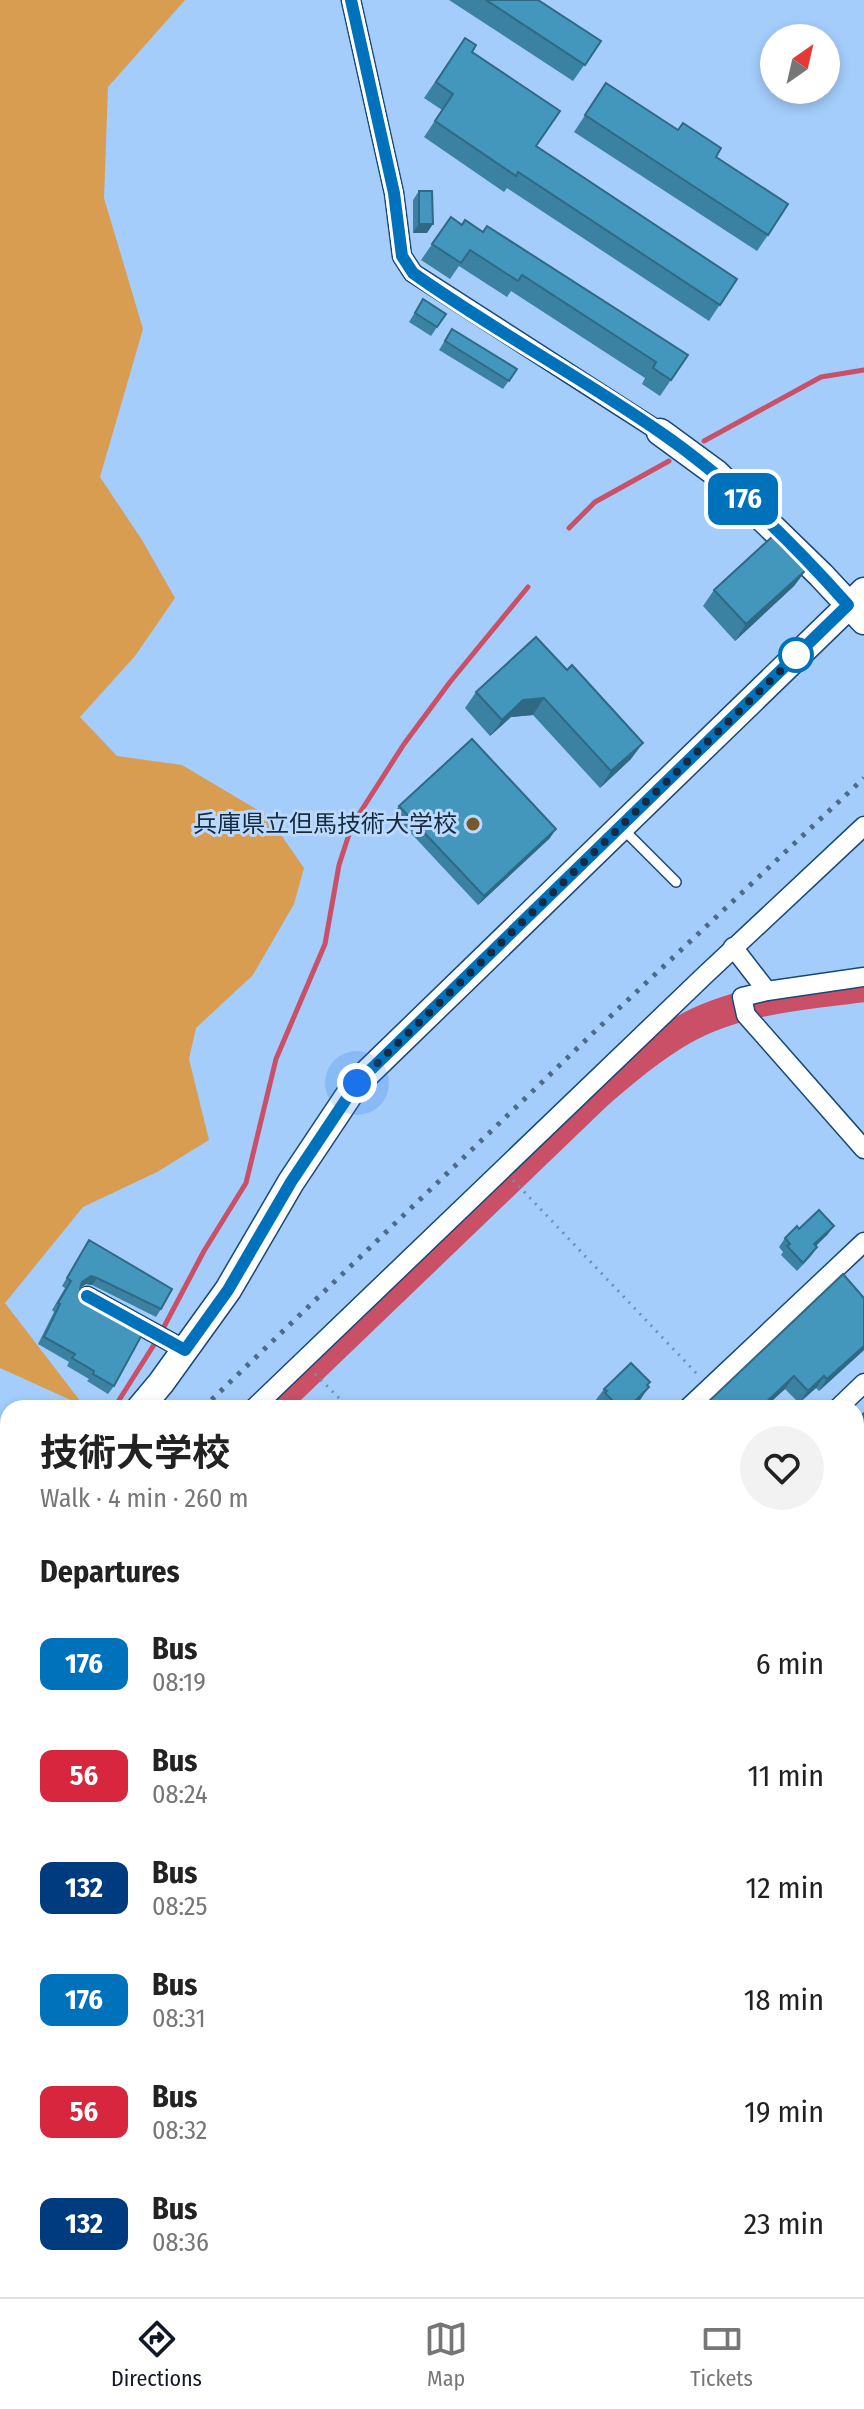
<!DOCTYPE html>
<html lang="en">
<head>
<meta charset="utf-8">
<style>
	:root { --surface:#fff; --page:#f2f2f2; --text:#222; --muted:#767676; --line:#e0e0e0; --accent:#111827 }
	body { margin:0; font-family:"Fira Sans Condensed","Noto Sans JP",sans-serif; background:var(--page); color:var(--text); height:100vh; display:flex; flex-direction:column; font-size:30px; white-space:nowrap }
	* { box-sizing:border-box; margin:0 }
	p { font-size:26px; color:var(--muted) }
	.icon { flex:none; width:44px; height:44px; fill:none; stroke:currentColor; stroke-width:2; stroke-linecap:round; stroke-linejoin:round }
	.map { position:relative; flex:1; overflow:hidden }
	.side { position:absolute; left:0px; top:1400px; width:864px; height:898px; display:flex; flex-direction:column; background:var(--surface); border-radius:24px 24px 0 0; box-shadow:0 4px 12px #0003 }
	.side>* { flex:none }
	.badge { padding:0 16px; border-radius:12px; font-size:28px; line-height:52px }
	.needle { width:52px; rotate:34deg }
	.tools { position:absolute; left:760px; top:24px; display:grid; gap:16px }
	.tools a { display:grid; place-items:center; width:80px; height:80px; border-radius:50%; background:var(--surface); box-shadow:0 4px 12px #0003; font-size:40px }
	.you { position:absolute; width:40px; height:40px; margin:-20px; border:6px solid #fff; border-radius:50%; background:#1a73e8; box-shadow:0 0 0 12px #1a73e833 }
	.map>.badge { position:absolute; translate:-50% -50%; box-shadow:0 0 0 4px #fff }
	h2 { padding:0 40px; font-size:30px; line-height:72px }
	.round { display:grid; place-items:center; flex:none; width:84px; height:84px; border-radius:42px; background:var(--page) }
	.head { display:flex; align-items:center; justify-content:space-between; height:136px; padding:0 40px }
	h1 { font-size:38px; font-weight:700; line-height:60px }
	ul { padding:0; list-style:none }
	li { display:flex; align-items:center; gap:24px; height:112px; padding:0 40px }
	li div { flex:1 }
	li b { display:block; font-size:30px }
	li em { font-style:normal }
	li .badge { min-width:88px; font-weight:700; text-align:center }
	.tab-bar { display:flex; justify-content:space-around; align-items:center; height:112px; border-top:2px solid var(--line); background:var(--surface); font-size:22px; color:var(--muted) }
	.tab-bar a { display:grid; justify-items:center; gap:4px }
	.tab-bar .on { color:var(--accent) }
	.map>svg:first-child { display:block }
	.green { fill:#d89d51 }
	.lines { fill:none; stroke-linecap:round; stroke-linejoin:round }
	.stream { stroke:#c95067; stroke-width:5 }
	.river { stroke:#c95067; stroke-width:30 }
	.lane-casing { stroke:#164879; stroke-width:12 }
	.street-casing { stroke:#164879; stroke-width:21 }
	.secondary-casing { stroke:#164879; stroke-width:29 }
	.highway-casing { stroke:#164879; stroke-width:35 }
	.path { stroke:#6f90b5; stroke-width:3; stroke-dasharray:2 6; stroke-linecap:butt }
	.lane { stroke:#fff; stroke-width:9 }
	.street { stroke:#fff; stroke-width:18 }
	.secondary { stroke:#fff; stroke-width:26 }
	.highway { stroke:#fff; stroke-width:32 }
	.rail { stroke:#4d6a89; stroke-width:5; stroke-dasharray:4 8; stroke-linecap:butt }
	.wall { fill:#3a81a2 }
	.shaded-wall { fill:#2f6984 }
	.building { fill:#4396bc; stroke:#2f6984; stroke-width:2 }
	.line-casing { stroke:#fff; stroke-width:18 }
	.line { stroke:#0072bc; stroke-width:12 }
	.walk { stroke:#162b41; stroke-width:8; stroke-dasharray:0 14.4 }
	.stop-dot { fill:#fff; stroke:#0072bc; stroke-width:4 }
	.poi-dot { fill:#78572d; stroke:#bad9fc; stroke-width:3 }
	.labels { text-anchor:middle; dominant-baseline:central; stroke-width:6; stroke-linejoin:round; paint-order:stroke }
	.poi-label { font-size:24px; fill:#162b41; stroke:#bad9fc; text-anchor:end }
</style>
</head>
<body>
<div class="map">
<svg width="864" height="2297" viewBox="0 0 864 2297">
	<rect width="100%" height="100%" fill="#a4cdfb"/>
	<path class="green" d="M0,0H185L108,87L104,198L143,329L100,477L142,540L175,598L135,656L80,717L117,756L182,765L268,816L304,868L294,904L253,975L196,1028L189,1059L209,1140L157,1172L83,1207L5,1303L84,1406L0,1368Z"/>
	<g class="lines">
		<g class="stream">
			<path d="M704,441L821,377L864,370"/>
			<path d="M569,528L595,502L669,461"/>
			<path d="M114,1408L157,1340L204,1251L246,1183L276,1059L325,944L339,865L352,825L404,744L450,682L528,587"/>
			<path d="M0,1472L8,1471"/>
		</g>
		<g class="river">
			<path d="M271,1408L599,1093C626,1070 653,1047 683,1030C737,999 804,995 864,987"/>
			<path d="M0,1536L8,1544"/>
			<path d="M0,2152L8,2154"/>
			<path d="M472,2290L483,2297"/>
		</g>
		<defs>
			<path id="lane" d="M622,828L676,882"/>
			<g id="street">
				<path d="M351,0L394,193L402,256L413,273L660,432"/>
				<path d="M733,947L767,991L864,977"/>
				<path d="M767,991L742,997L746,1015L864,1149"/>
				<path d="M87,1296L185,1350"/>
				<path d="M254,1408L705,975L864,826"/>
				<path d="M688,1408L864,1242"/>
				<path d="M838,1408L864,1383"/>
				<path d="M0,1602L8,1597"/>
				<path d="M0,1796L8,1803"/>
				<path d="M0,1994L8,1995"/>
				<path d="M856,2041L864,2027"/>
				<path d="M564,2290L573,2297"/>
				<path d="M689,2297L697,2290"/>
			</g>
			<g id="secondary">
				<path d="M660,432L716,473L821,575L864,621"/>
				<path d="M140,1408L161,1383L228,1290L291,1182L357,1083L864,591"/>
				<path d="M0,1497L8,1494"/>
			</g>
			<g id="highway">
				<path d="M856,2195L864,2181"/>
				<path d="M788,2297L793,2290"/>
			</g>
		</defs>
		<use href="#lane" class="lane-casing"/>
		<use href="#street" class="street-casing"/>
		<use href="#secondary" class="secondary-casing"/>
		<use href="#highway" class="highway-casing"/>
		<g class="path">
			<path d="M513,1180L698,1375"/>
			<path d="M315,1374L349,1408"/>
		</g>
		<use href="#lane" class="lane"/>
		<use href="#street" class="street"/>
		<use href="#secondary" class="secondary"/>
		<use href="#highway" class="highway"/>
		<g class="rail">
			<path d="M203,1408L614,1013L864,778"/>
			<path d="M0,1559L8,1555"/>
		</g>
	</g>
	<g class="wall">
		<path d="M449,0H538L601,41L573,81Z"/>
		<path d="M472,52L536,146L737,279L709,321L507,188L504,192L424,137L442,110L424,98L454,54Z"/>
		<path d="M606,83L716,157L768,235L757,251L574,132Z"/>
		<path d="M419,191L427,233H413V200Z"/>
		<path d="M451,217L462,225L483,232L688,355L660,396L642,384L645,378L511,291L507,297L459,266L450,279L421,260Z"/>
		<path d="M423,299L446,314L431,336L409,322Z"/>
		<path d="M452,329L517,369L503,389L439,350Z"/>
		<path d="M798,562L806,570L794,586L735,641L703,606L714,590Z"/>
		<path d="M536,637L631,759L600,788L533,715L511,717L490,736L465,708L476,692Z"/>
		<path d="M399,806L550,838L478,905L393,814Z"/>
		<path d="M799,1229L828,1234L816,1246L817,1247L811,1256L797,1271L781,1255L783,1252L779,1247L785,1238Z"/>
		<path d="M89,1240L161,1309L156,1317L92,1285L86,1284L81,1287L80,1289L114,1386L108,1394L87,1381L89,1379L67,1366L69,1362L38,1344L54,1312L52,1310L65,1288L62,1286Z"/>
		<path d="M864,1298V1350L819,1391L816,1388L799,1403L785,1389L764,1408H689H698L705,1405Z"/>
		<path d="M648,1385L640,1400L632,1408H598L596,1406L598,1404L595,1401L604,1389Z"/>
		<path d="M864,1413V1609L859,1603L856,1604V1420Z"/>
		<path d="M864,1941V2006L856,2001V1945Z"/>
		<path d="M48,2290H133L129,2297H57Z"/>
		<path d="M754,2290H766L762,2295Z"/>
	</g>
	<g class="shaded-wall">
		<path d="M419,224H433L427,233H413Z"/>
		<path d="M806,570L794,586L735,641L746,624Z"/>
		<path d="M544,698L533,715L511,717L490,736L502,720L523,700Z"/>
		<path d="M643,743L631,759L600,788L611,771Z"/>
		<path d="M556,829L550,838L478,905L484,896Z"/>
		<path d="M834,1226L828,1234L808,1253L814,1244Z"/>
		<path d="M91,1276L97,1278L92,1285L86,1284L77,1290L82,1282Z"/>
		<path d="M864,1346V1350L819,1391L827,1379Z"/>
		<path d="M794,1376L785,1389L764,1408H760Z"/>
		<path d="M824,1376L816,1388L799,1403L808,1391Z"/>
		<path d="M649,1387L640,1400L632,1408H628Z"/>
		<path d="M0,2227L8,2229V2246L0,2245Z"/>
	</g>
	<g class="building">
		<path d="M486,0H538L601,41L585,65Z"/>
		<path d="M465,38L476,45L472,52L560,111L536,146L737,279L720,305L518,172L516,176L435,121L453,94L436,82Z"/>
		<path d="M606,83L678,130L683,123L721,148L716,157L788,204L768,235L585,115Z"/>
		<path d="M419,191H432L433,224H419Z"/>
		<path d="M451,217L462,225L465,220L483,232L487,226L688,355L671,380L653,368L656,362L522,275L518,281L470,250L461,263L432,244Z"/>
		<path d="M423,299L446,314L437,327L415,313Z"/>
		<path d="M452,329L517,369L509,381L445,341Z"/>
		<path d="M774,535L780,542L795,549L798,562L806,570L746,624L714,590Z"/>
		<path d="M536,637L567,670L572,665L643,743L611,771L544,698L523,700L502,720L476,692Z"/>
		<path d="M472,739L556,829L484,896L399,806Z"/>
		<path d="M819,1210L834,1226L814,1244L817,1247L803,1263L787,1246L790,1244L785,1238L797,1226L799,1229Z"/>
		<path d="M89,1240L172,1289L161,1309L97,1278L91,1276L82,1282L80,1289L86,1298L144,1331L114,1386L93,1374L94,1371L72,1358L75,1354L44,1337L60,1304L58,1303L71,1281L67,1278Z"/>
		<path d="M843,1274L864,1298V1346L827,1379L824,1376L808,1391L794,1376L760,1408H689L691,1406L698,1408L705,1405Z"/>
		<path d="M631,1363L650,1382L647,1385L649,1387L628,1408H620L605,1393L607,1391L604,1389Z"/>
		<path d="M864,1413V1591L856,1582V1420Z"/>
		<path d="M862,1939L864,1941V1994L856,1989V1957L858,1954L856,1952V1945Z"/>
		<path d="M856,2071L864,2075V2142L856,2158Z"/>
		<path d="M0,2209L8,2211V2229L0,2227Z"/>
		<path d="M3,2244L8,2247V2290H37L33,2297H0V2250Z"/>
		<path d="M67,2290H133L129,2297H63Z"/>
		<path d="M201,2290L216,2297H198Z"/>
		<path d="M641,2290H686L687,2294L695,2297H639Z"/>
		<path d="M710,2290L713,2294L718,2290H746L752,2297H700Z"/>
	</g>
	<g class="lines">
		<defs>
			<path id="line" d="M87,1296L185,1350L228,1290L291,1182L357,1083L848,605C792,542 730,480 660,432C579,376 493,330 413,273L402,256L394,193L351,0"/>
		</defs>
		<use href="#line" class="line-casing"/>
		<use href="#line" class="line"/>
		<path class="walk" d="M357,1083L805,647L796,655"/>
	</g>
	<circle class="stop-dot" cx="796" cy="655" r="16"/>
	<circle class="poi-dot" cx="473" cy="824" r="8"/>
	<g class="labels">
		<g class="poi-label">
			<text x="457" y="824">兵庫県立但馬技術大学校</text>
		</g>
	</g>
</svg>
<div class="tools">
<a><svg class="needle" viewBox="-14 -14 28 28"><path d="M0-13l5 13h-10z" fill="#e53935"/><path d="M0 13l5-13h-10z" fill="#767676"/></svg></a>
</div>
<div class="you" style="left:357px;top:1083px"></div>
<b class="badge" style="left:743px;top:499px;background:#0072bc;color:#fff">176</b>
<section class="side">
<div class="head"><div><h1>技術大学校</h1><p>Walk · 4 min · 260 m</p></div><a class="round"><svg class="icon" aria-label="heart" viewBox="0 0 24 24"><path d="M12 20l-8-8c-3-5 5-10 8-4 3-6 11-1 8 4z"/></svg></a></div>
<h2>Departures</h2>
<ul>
<li><span class="badge" style="background:#0072bc;color:#fff">176</span><div><b>Bus</b><p>08:19</p></div><em>6 min</em></li>
<li><span class="badge" style="background:#d7263d;color:#fff">56</span><div><b>Bus</b><p>08:24</p></div><em>11 min</em></li>
<li><span class="badge" style="background:#003b80;color:#fff">132</span><div><b>Bus</b><p>08:25</p></div><em>12 min</em></li>
<li><span class="badge" style="background:#0072bc;color:#fff">176</span><div><b>Bus</b><p>08:31</p></div><em>18 min</em></li>
<li><span class="badge" style="background:#d7263d;color:#fff">56</span><div><b>Bus</b><p>08:32</p></div><em>19 min</em></li>
<li><span class="badge" style="background:#003b80;color:#fff">132</span><div><b>Bus</b><p>08:36</p></div><em>23 min</em></li>
</ul>
</section>
</div>
<nav class="tab-bar">
<a class="on"><svg class="icon" aria-label="directions" viewBox="0 0 24 24"><path d="M12 3l9 9-9 9-9-9zM9 14v-3h6M13 9l2 2-2 2"/></svg>Directions</a>
<a><svg class="icon" aria-label="map" viewBox="0 0 24 24"><path d="M3 6l6-2 6 2 6-2v14l-6 2-6-2-6 2zM9 4v14M15 6v14"/></svg>Map</a>
<a><svg class="icon" aria-label="tickets" viewBox="0 0 24 24"><path d="M3 7h18v10H3zM15 7v10"/></svg>Tickets</a>
</nav>
</body>
</html>
